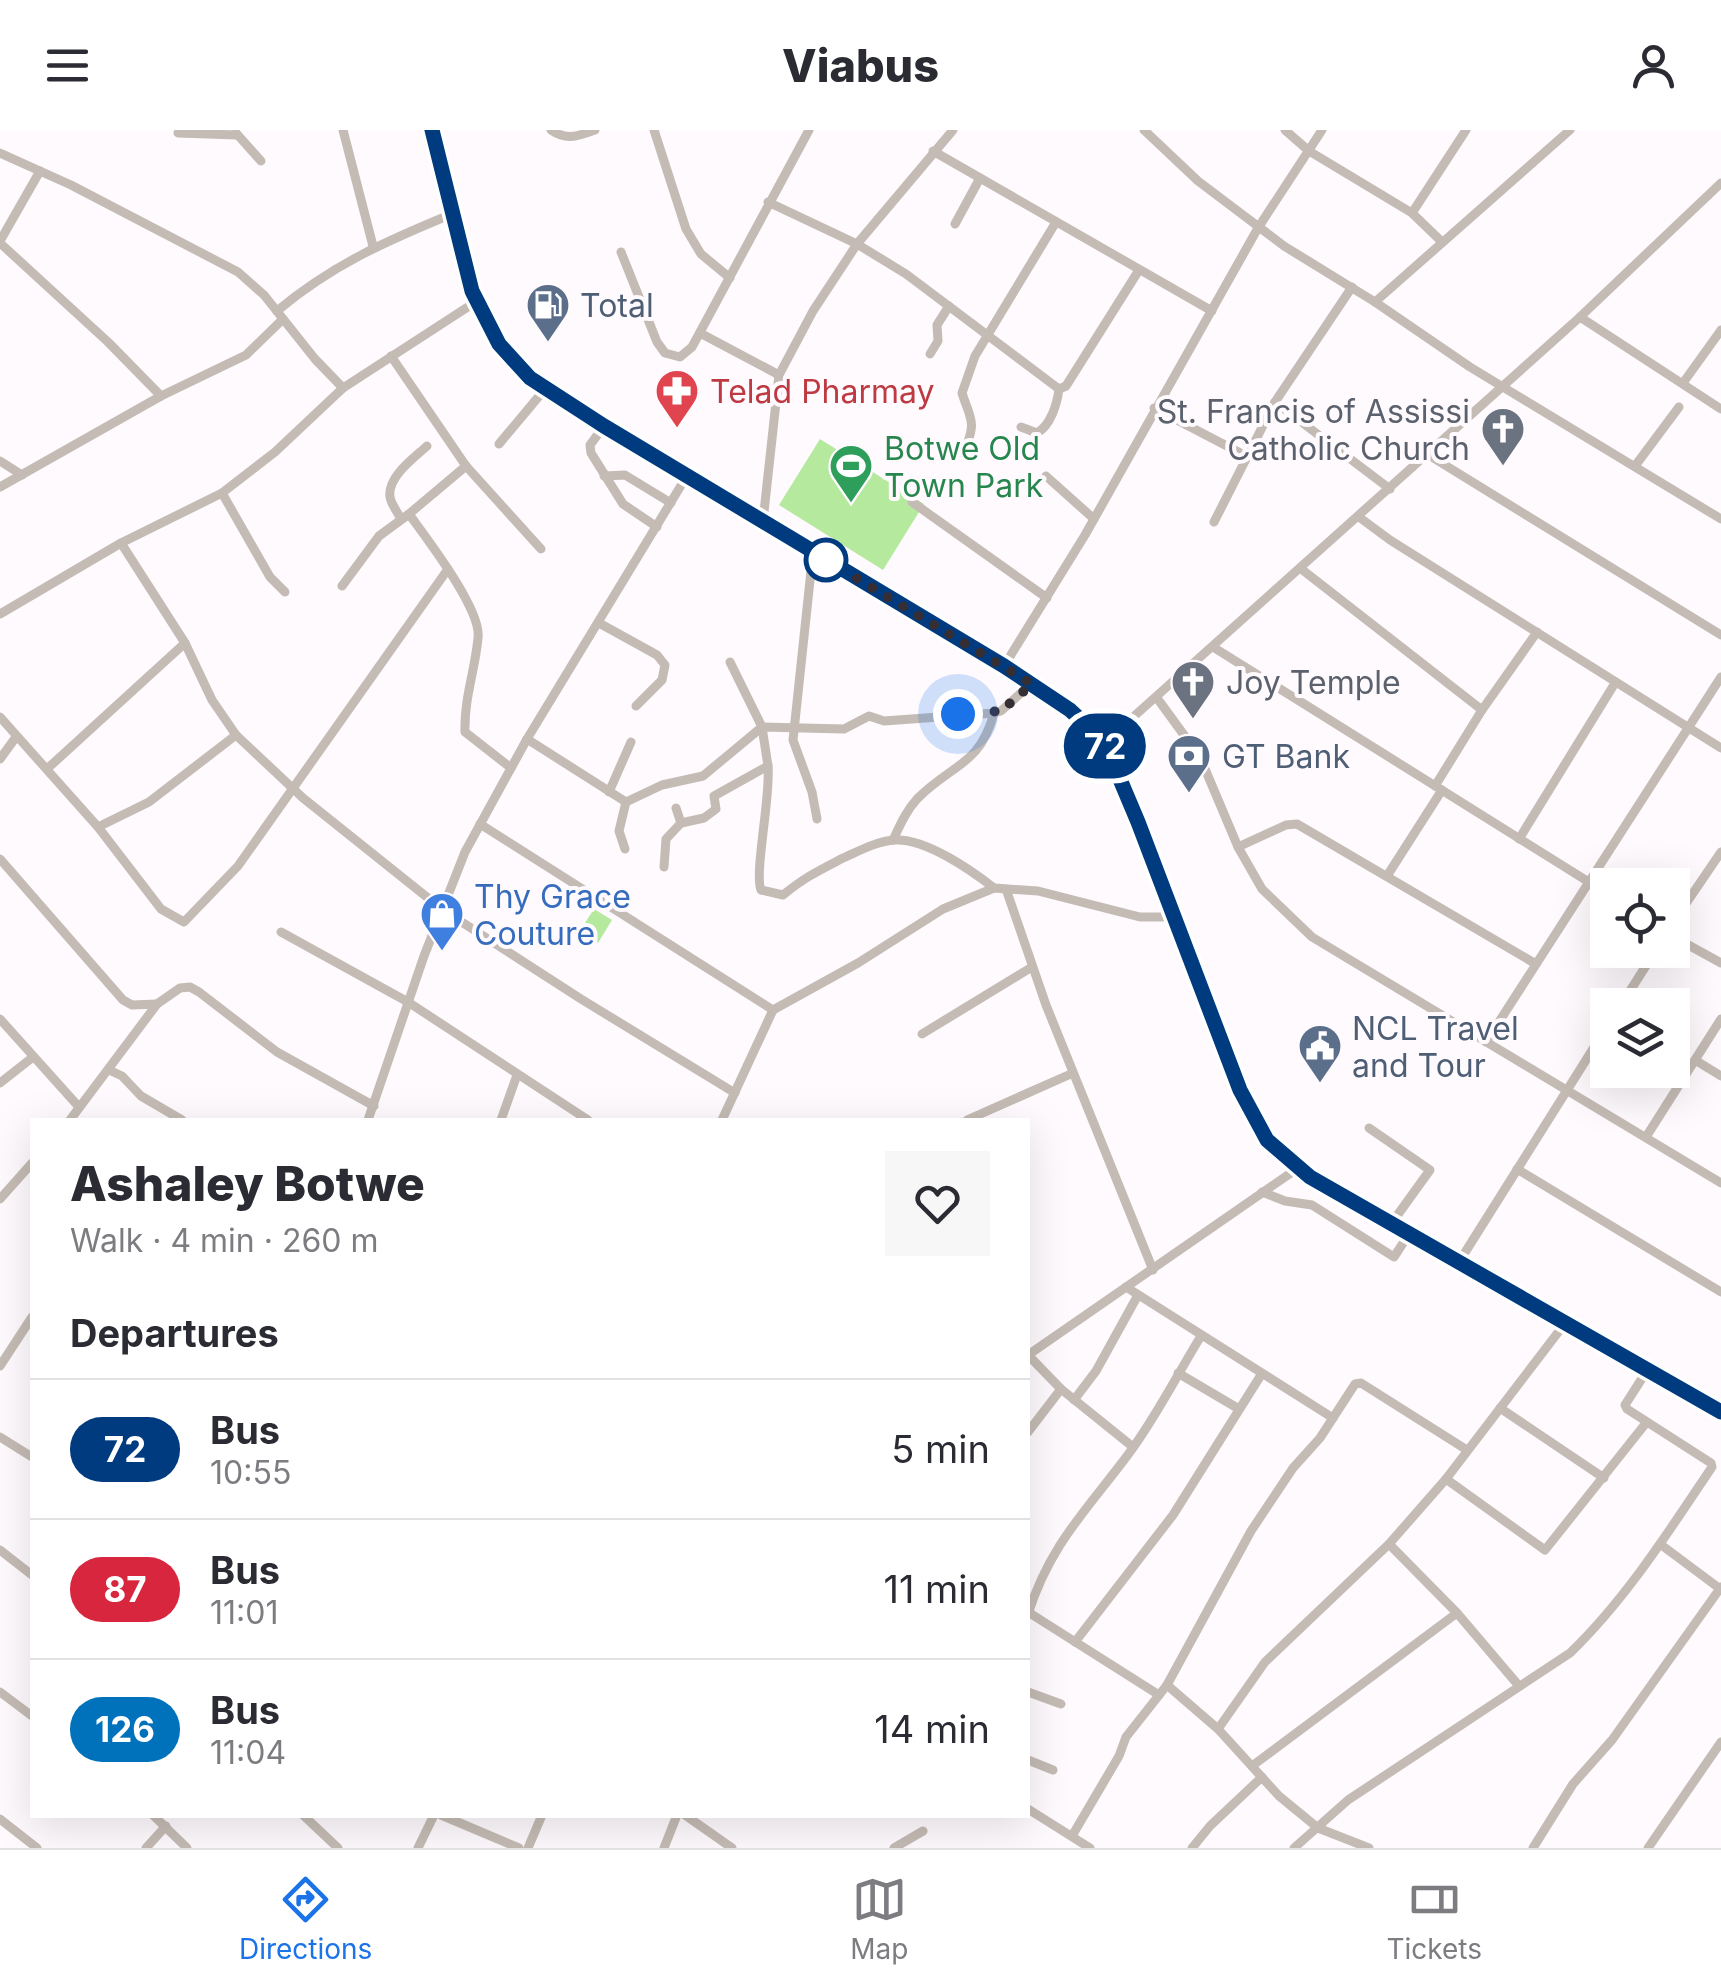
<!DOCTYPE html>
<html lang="en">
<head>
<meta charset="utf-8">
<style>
	:root { --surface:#fff; --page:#f7f7f7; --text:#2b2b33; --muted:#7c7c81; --line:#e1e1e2; --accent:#1a73e8 }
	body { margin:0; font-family:Inter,sans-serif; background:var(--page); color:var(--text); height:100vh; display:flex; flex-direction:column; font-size:38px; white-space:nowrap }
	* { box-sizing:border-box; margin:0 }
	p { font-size:32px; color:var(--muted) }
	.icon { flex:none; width:55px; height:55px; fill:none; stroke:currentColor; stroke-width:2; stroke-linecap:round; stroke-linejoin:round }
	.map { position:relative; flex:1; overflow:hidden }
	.panel { position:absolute; left:30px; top:988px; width:1000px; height:700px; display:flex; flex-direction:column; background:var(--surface); border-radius:0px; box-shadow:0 10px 40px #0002 }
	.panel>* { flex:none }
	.badge { padding:0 20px; border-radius:32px; font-size:35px; line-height:65px }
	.fabs { position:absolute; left:1590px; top:738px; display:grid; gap:20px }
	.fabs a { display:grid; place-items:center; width:100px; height:100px; border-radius:0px; background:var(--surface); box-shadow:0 10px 40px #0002; font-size:50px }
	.you { position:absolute; width:50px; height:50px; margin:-25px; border:8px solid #fff; border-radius:50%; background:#1a73e8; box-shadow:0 0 0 15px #1a73e833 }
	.map>.badge { position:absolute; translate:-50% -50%; box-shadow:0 0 0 5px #fff }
	h2 { padding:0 40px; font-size:38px; line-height:90px }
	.round { display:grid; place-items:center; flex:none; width:105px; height:105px; border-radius:0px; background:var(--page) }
	.summary { display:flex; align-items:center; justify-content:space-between; height:170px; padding:0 40px }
	h1 { font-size:48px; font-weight:800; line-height:75px }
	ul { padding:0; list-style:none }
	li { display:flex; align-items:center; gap:30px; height:140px; padding:0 40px; border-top:2px solid var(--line) }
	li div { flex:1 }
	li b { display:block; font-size:38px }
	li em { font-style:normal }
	li .badge { min-width:110px; font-weight:700; text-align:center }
	header { display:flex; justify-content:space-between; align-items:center; height:130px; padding:0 40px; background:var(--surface); font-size:45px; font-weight:800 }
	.menu { display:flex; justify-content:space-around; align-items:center; height:140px; border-top:2px solid var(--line); background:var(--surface); font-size:28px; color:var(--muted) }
	.menu a { display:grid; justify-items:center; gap:5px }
	.menu .selected { color:var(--accent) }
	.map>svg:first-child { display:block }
	.green { fill:#b5ea9e }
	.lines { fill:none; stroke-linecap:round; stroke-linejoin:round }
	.minor { stroke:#c4bbb4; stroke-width:9 }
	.major { stroke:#958579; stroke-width:11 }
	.line-casing { stroke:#fff; stroke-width:22 }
	.line { stroke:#003b80; stroke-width:15 }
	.walk { stroke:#352e35; stroke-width:10; stroke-dasharray:0 18 }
	.stop-dot { fill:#fff; stroke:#003b80; stroke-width:5 }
	.labels { text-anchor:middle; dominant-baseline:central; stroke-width:8; stroke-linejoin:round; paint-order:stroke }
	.service-label { font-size:32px; fill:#4e5e75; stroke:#fefafe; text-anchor:start }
	.health-label { font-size:32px; fill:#be3a42; stroke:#fefafe; text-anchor:start }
	.worship-label { font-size:32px; fill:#5b616d; stroke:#fefafe; text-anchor:end }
	.leisure-label { font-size:32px; fill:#27864d; stroke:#fefafe; text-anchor:start }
	.shop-label { font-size:32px; fill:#366cbe; stroke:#fefafe; text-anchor:start }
</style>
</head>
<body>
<header><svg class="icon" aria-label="menu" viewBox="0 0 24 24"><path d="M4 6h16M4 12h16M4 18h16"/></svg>Viabus<svg class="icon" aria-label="person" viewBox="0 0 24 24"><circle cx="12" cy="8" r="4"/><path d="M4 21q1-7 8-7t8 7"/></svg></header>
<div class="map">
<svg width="1721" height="1718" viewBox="0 0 1721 1718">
	<rect width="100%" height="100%" fill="#fefafe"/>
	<g class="green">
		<path d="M820,309L924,374L883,440L779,375Z"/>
		<path d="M594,779L612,790L598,813L579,802Z"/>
	</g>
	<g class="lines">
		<g class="minor">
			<path d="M343,0L373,116"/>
			<path d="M551,0C567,11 578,6 595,0"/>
			<path d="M654,0L686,99L701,124L730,148"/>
			<path d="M1144,0L1198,51L1284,116L1375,172L1470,237L1721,389"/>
			<path d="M1285,0L1309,21L1412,83L1442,112"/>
			<path d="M178,3L237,5"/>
			<path d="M236,3L261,31"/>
			<path d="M933,21L1212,181"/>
			<path d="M0,23L71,55L238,142L264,165L315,229L343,258"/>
			<path d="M768,72L857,114L906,144L1059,259"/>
			<path d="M1412,83L1466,0"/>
			<path d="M955,94L980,48"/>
			<path d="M0,111L40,41"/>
			<path d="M0,113L108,212L161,266"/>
			<path d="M621,122L657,212L665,223L680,227L692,217L809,0"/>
			<path d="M1375,172L1570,0"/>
			<path d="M277,181C332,135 386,111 452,84"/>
			<path d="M1580,187L1721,279"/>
			<path d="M700,203L779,245"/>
			<path d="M930,224L938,211L937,195L949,176"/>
			<path d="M391,226L466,336L541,419"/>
			<path d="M1683,253L1721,200"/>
			<path d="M1275,272L1390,359"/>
			<path d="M1154,278L1248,327"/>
			<path d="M604,296L590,315L591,323L623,374L657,397"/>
			<path d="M1021,297L1037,303C1051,295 1057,274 1059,259L1066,256L1139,140"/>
			<path d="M499,314L545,259"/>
			<path d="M964,322C977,291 971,291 962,263L975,226L1056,92"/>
			<path d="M1427,324L1721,505"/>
			<path d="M0,331L22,345"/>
			<path d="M1635,336L1679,277"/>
			<path d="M604,346L625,345L671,373"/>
			<path d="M1046,346L1094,389"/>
			<path d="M0,357L161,266L246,225L283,189"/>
			<path d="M222,363L270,447L285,462"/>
			<path d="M912,372L1047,468"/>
			<path d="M409,384C427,409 482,480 478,508C475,541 464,568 465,602L511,638"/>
			<path d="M1359,387L1390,410L1721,618"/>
			<path d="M401,389C398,383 391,374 390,367C387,347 414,328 427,316"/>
			<path d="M763,391L779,245L813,181L857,114L953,0"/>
			<path d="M1214,392L1275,272L1352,157"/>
			<path d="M121,413L185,513L212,570L236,605L303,668L443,780L581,869L735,963"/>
			<path d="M813,422L793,610L812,662L817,689"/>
			<path d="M1300,438L1482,580"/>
			<path d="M342,456L379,406L409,384L466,336"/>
			<path d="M0,484L121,413L222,363L275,322L343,258L477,171"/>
			<path d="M599,493L657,525L665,535L662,550L636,576"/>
			<path d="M1213,517L1608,764"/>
			<path d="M1004,536L1085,405L1258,98L1322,0"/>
			<path d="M1157,568L1200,627L1238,717L1262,759L1312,807L1721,1053"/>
			<path d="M0,587L98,697L161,779L184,792L238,736L448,439"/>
			<path d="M527,609L626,672L662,655L703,646L762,597L844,599L869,586L884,591L994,583L1001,581L1032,553"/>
			<path d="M1103,614L1580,187L1721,53"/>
			<path d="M0,629L16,607"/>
			<path d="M768,636C771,665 754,744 761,760L783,765C805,747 818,741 843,728C859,721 877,711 895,710C925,708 971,740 994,758"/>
			<path d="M47,639L185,513"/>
			<path d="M1435,656L1482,580L1537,502"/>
			<path d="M609,662L631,612"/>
			<path d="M676,678L681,693L704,688L716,679L714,666L768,636L762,597L730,532"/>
			<path d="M480,694L773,880L858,833L943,779L994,758L1038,761L1140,787H1173"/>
			<path d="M98,697L149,672L236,605"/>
			<path d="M1519,709L1615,553"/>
			<path d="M893,710C900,695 906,681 917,669C951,634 980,636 994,583"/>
			<path d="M1238,717L1286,695L1297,694L1536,834"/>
			<path d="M625,719L619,701L626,672"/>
			<path d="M0,729L123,870L132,875L157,874"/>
			<path d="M664,737L666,709L681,693"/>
			<path d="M1387,746L1442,660"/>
			<path d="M1006,759L1046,875L1153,1140"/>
			<path d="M1672,794L1721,722"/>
			<path d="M281,802L408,872L588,990"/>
			<path d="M1672,806L1721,833"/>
			<path d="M1621,875L1656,820"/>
			<path d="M0,889L79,977"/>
			<path d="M922,904L1032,837"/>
			<path d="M1486,912L1721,547"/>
			<path d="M1695,930L1721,946"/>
			<path d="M109,940L122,946L141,966L182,990"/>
			<path d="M0,953L33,927"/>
			<path d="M70,990L157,874L180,858L190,857L199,862L277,922L374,976"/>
			<path d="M368,990L424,826L465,722L527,609L688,344"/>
			<path d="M501,990L517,945"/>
			<path d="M722,990L773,880"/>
			<path d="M967,990L1073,943"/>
			<path d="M1369,998L1430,1040L1391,1094"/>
			<path d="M1646,1007L1721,889"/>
			<path d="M1517,1039L1721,1162"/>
			<path d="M1262,1062L1285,1071L1312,1075L1394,1127L1409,1104"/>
			<path d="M0,1069L32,1033"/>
			<path d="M1459,1132L1608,895"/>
			<path d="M1126,1157L1333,1288"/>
			<path d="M1028,1225L1298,1038"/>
			<path d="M1028,1225L1061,1259L1133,1317"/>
			<path d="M0,1236L32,1187"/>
			<path d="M1178,1243L1239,1279"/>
			<path d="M1074,1270L1096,1241L1138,1165"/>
			<path d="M1500,1278L1604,1348"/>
			<path d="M1028,1302L1061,1259"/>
			<path d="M0,1307L32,1327"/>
			<path d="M1446,1349L1545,1420L1646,1293"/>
			<path d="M1389,1414L1457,1483L1519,1556"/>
			<path d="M1660,1414L1719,1458"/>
			<path d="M0,1420L32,1445"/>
			<path d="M1028,1482L1159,1565"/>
			<path d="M1028,1484C1050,1415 1085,1382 1127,1326C1155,1289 1177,1245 1201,1206"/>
			<path d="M1075,1512L1173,1385L1261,1245"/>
			<path d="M1167,1555L1218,1599L1279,1666L1318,1698L1369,1718"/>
			<path d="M0,1562L32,1586"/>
			<path d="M1028,1562L1061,1574"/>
			<path d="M1218,1599L1265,1532L1389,1414L1446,1349L1566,1192"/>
			<path d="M1028,1630L1053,1640"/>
			<path d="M1252,1636L1457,1483"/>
			<path d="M1028,1679L1090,1718"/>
			<path d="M153,1685L187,1718"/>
			<path d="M303,1685L338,1718"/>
			<path d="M441,1685L519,1718"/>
			<path d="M685,1685L732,1718"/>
			<path d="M0,1689L37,1718"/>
			<path d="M1072,1706L1119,1626L1126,1607L1167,1555L1251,1401L1293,1338L1320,1308L1355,1254L1361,1253L1467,1320"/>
			<path d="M146,1718L166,1696"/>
			<path d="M418,1718L434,1685"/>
			<path d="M528,1718L542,1685"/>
			<path d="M664,1718L677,1685"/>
			<path d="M894,1718L923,1701"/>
			<path d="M1192,1718L1210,1696L1262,1647"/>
			<path d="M1294,1718L1348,1670L1570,1523C1626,1469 1669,1401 1712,1337L1711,1333L1627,1279L1625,1275L1648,1239"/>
			<path d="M1533,1718L1573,1654L1612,1610L1721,1457"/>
			<path d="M1648,1718L1721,1612"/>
		</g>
		<path class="major" d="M432,0L472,161L499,214L530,248L604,296L1004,536L1070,580L1098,606L1115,635L1138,692L1240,960C1259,997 1276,1023 1310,1047L1721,1282"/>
	</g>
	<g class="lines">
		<defs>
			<path id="line" d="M432,0L472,161L499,214L530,248L604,296L1004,536L1070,580L1098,606L1111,628L1138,692L1240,960L1267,1010L1310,1047L1721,1282"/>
		</defs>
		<use href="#line" class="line-casing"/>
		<use href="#line" class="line"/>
		<path class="walk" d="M826,430L1032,554L1001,581L958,584"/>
	</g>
	<defs>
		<symbol id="fuel-pin" viewBox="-11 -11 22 30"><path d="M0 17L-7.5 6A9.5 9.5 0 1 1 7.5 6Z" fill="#5c6f8a" stroke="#fefafe"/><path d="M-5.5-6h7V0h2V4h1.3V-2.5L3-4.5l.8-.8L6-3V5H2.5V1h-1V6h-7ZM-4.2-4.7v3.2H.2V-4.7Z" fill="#fff"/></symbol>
		<symbol id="pharmacy-pin" viewBox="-11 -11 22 30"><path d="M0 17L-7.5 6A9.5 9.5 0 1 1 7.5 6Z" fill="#e0444e" stroke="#fefafe"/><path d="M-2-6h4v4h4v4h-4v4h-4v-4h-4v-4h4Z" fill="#fff"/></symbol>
		<symbol id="church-pin" viewBox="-11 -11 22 30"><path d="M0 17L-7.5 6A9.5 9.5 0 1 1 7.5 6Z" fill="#6b7280" stroke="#fefafe"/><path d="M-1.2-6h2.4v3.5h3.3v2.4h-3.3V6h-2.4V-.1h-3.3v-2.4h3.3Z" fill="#fff"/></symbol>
		<symbol id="stadium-pin" viewBox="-11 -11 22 30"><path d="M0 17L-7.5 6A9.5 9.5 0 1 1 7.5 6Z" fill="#2e9e5b" stroke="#fefafe"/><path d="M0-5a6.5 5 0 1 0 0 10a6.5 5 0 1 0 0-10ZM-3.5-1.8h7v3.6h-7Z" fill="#fff"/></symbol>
		<symbol id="bank-pin" viewBox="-11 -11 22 30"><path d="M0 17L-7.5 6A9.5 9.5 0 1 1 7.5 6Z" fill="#5c6f8a" stroke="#fefafe"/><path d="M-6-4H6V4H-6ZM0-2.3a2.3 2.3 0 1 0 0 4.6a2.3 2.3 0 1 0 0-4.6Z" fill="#fff"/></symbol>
		<symbol id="shop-pin" viewBox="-11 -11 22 30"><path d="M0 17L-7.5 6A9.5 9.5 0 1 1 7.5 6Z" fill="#3f7fe0" stroke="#fefafe"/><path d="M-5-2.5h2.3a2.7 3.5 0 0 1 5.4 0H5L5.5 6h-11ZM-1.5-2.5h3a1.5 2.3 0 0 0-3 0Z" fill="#fff"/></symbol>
		<symbol id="civic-pin" viewBox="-11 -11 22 30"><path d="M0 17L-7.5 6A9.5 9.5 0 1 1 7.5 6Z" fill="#5c6f8a" stroke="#fefafe"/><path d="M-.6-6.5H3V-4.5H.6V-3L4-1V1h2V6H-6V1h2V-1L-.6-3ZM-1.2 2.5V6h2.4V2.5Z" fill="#fff"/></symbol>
	</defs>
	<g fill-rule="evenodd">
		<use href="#fuel-pin" x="523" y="150" width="50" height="68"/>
		<use href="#pharmacy-pin" x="652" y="236" width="50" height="68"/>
		<use href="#church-pin" x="1478" y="274" width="50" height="68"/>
		<use href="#stadium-pin" x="826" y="311" width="50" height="68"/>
		<use href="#church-pin" x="1168" y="527" width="50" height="68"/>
		<use href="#bank-pin" x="1164" y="601" width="50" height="68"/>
		<use href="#shop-pin" x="417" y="759" width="50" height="68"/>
		<use href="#civic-pin" x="1295" y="891" width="50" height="68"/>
	</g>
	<circle class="stop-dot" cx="826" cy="430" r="20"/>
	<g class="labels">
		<g class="service-label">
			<text x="580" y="175">Total</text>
			<text x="1222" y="626">GT Bank</text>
			<text x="1352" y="898">NCL Travel<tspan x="1352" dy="37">and Tour</tspan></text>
		</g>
		<g class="health-label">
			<text x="710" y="261">Telad Pharmay</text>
		</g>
		<g class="worship-label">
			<text x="1470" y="281">St. Francis of Assissi<tspan x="1470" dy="37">Catholic Church</tspan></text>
			<text x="1226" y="552" text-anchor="start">Joy Temple</text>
		</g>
		<g class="leisure-label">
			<text x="884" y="318">Botwe Old<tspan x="884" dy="37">Town Park</tspan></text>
		</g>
		<g class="shop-label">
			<text x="474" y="766">Thy Grace<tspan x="474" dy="37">Couture</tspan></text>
		</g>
	</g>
</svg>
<div class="fabs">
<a><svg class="icon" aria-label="locate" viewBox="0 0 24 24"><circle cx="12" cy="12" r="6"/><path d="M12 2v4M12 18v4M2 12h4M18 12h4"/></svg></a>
<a><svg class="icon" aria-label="layers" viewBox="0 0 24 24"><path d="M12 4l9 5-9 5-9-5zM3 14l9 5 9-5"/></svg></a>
</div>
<div class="you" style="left:958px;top:584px"></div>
<b class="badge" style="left:1105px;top:616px;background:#003b80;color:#fff">72</b>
<section class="panel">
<div class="summary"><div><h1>Ashaley Botwe</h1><p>Walk · 4 min · 260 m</p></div><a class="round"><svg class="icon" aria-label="heart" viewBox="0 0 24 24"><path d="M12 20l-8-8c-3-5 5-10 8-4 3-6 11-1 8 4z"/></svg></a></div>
<h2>Departures</h2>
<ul>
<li><span class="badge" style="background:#003b80;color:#fff">72</span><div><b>Bus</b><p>10:55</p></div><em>5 min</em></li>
<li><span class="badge" style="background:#d7263d;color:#fff">87</span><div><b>Bus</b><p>11:01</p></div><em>11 min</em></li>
<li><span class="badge" style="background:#0072bc;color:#fff">126</span><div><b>Bus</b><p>11:04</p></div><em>14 min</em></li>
</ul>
</section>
</div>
<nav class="menu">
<a class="selected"><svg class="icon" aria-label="directions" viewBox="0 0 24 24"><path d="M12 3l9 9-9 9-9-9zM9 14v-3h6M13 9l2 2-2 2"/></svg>Directions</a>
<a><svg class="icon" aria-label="map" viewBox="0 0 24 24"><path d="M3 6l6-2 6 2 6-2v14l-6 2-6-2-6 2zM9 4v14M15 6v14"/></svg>Map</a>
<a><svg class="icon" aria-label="tickets" viewBox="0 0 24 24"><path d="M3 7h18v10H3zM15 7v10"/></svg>Tickets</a>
</nav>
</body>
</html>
